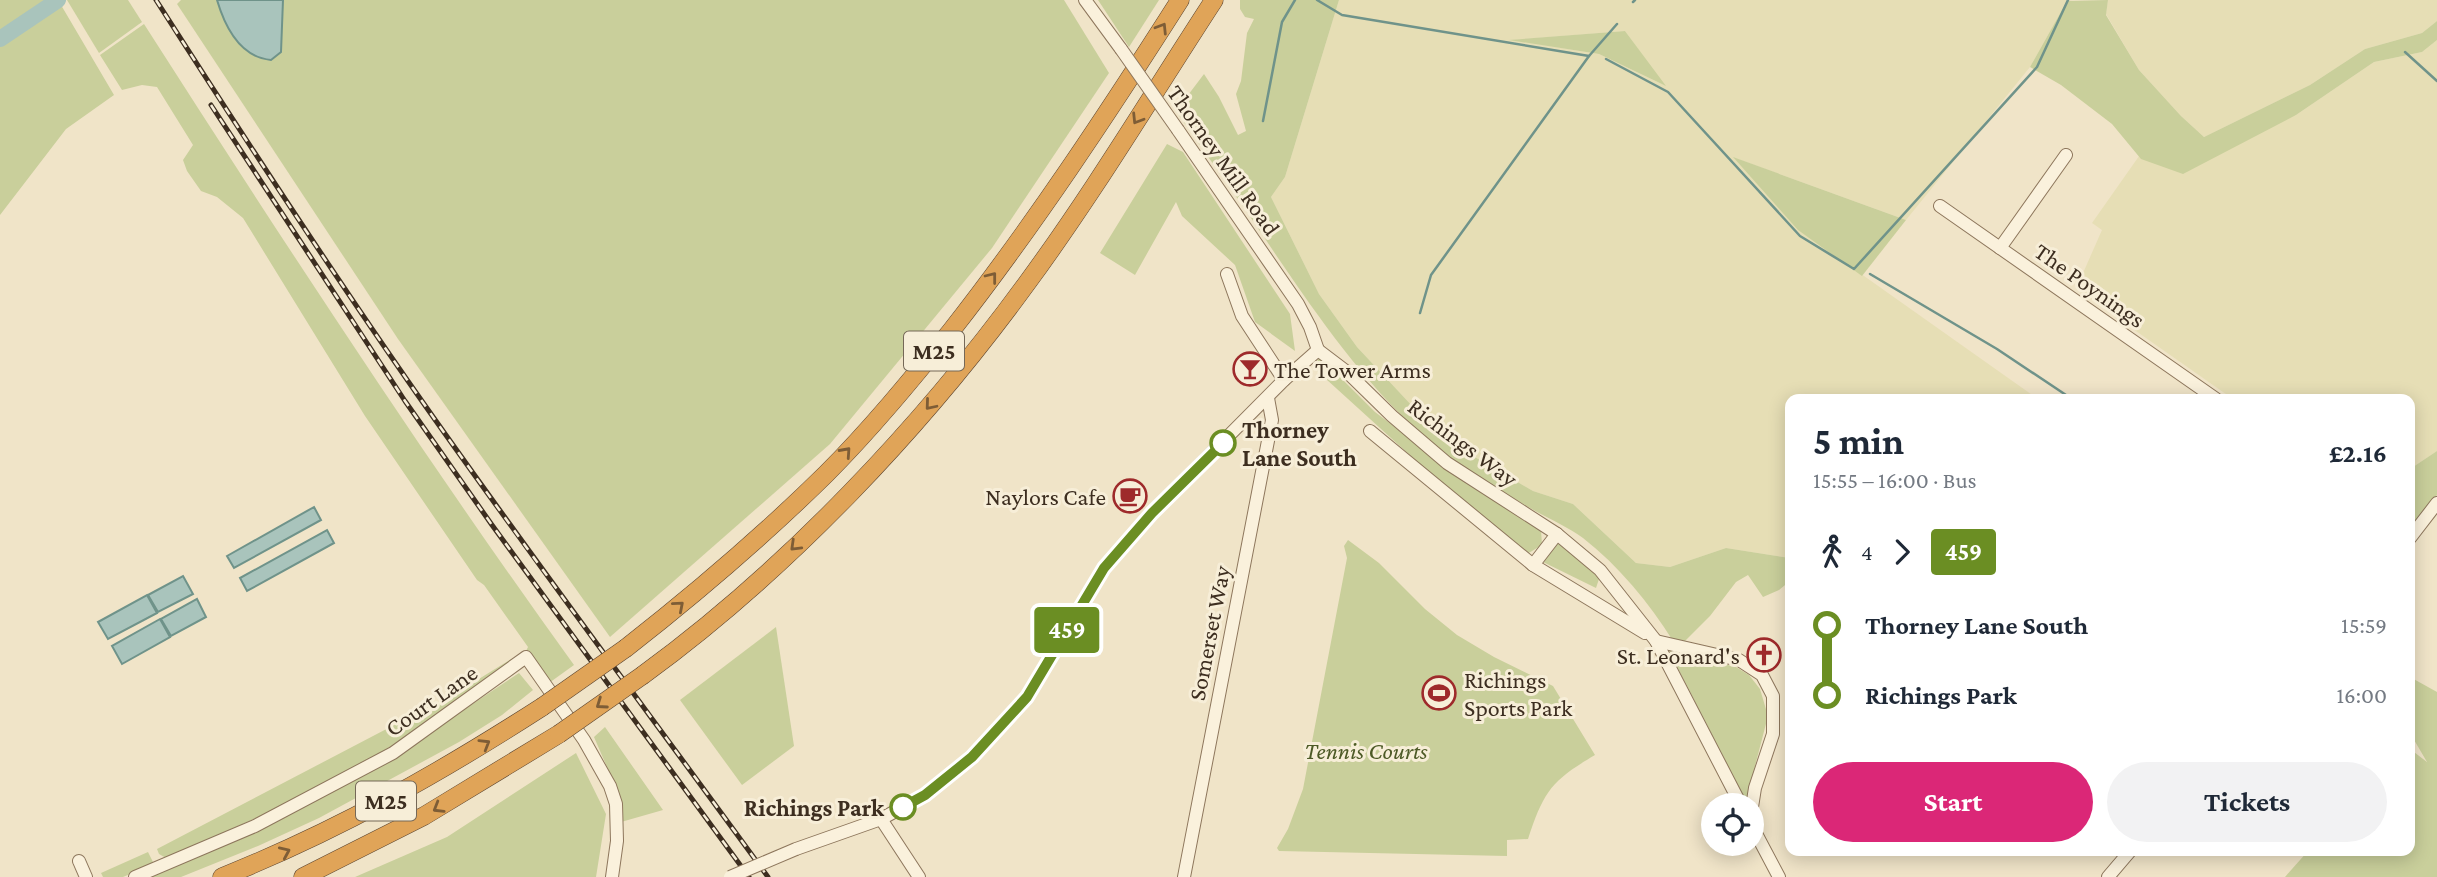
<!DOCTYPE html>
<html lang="en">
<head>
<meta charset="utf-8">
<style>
	:root { --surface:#fff; --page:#f2f2f3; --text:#1f2937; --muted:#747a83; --accent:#db2777 }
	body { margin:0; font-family:"Crimson Pro",serif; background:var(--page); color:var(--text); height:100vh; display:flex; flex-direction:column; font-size:26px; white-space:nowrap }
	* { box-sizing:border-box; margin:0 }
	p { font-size:23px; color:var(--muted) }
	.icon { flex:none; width:38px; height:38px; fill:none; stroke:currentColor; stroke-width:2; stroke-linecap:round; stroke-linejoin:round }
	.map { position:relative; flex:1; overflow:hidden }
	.panel { position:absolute; left:1785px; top:394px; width:630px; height:462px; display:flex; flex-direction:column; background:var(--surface); border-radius:14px; box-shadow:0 4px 18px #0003 }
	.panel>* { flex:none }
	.badge { padding:0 14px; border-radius:5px; font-size:24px; line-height:46px }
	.controls { position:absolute; left:1701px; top:793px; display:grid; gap:14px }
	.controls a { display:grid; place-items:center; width:63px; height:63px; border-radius:50%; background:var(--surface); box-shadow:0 4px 18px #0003; font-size:35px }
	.map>.badge { position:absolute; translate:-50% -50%; box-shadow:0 0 0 4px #fff }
	.legs { display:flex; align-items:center; gap:10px; height:77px; padding:0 28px; font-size:23px }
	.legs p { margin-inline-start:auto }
	.overview { display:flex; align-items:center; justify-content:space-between; height:119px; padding:0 28px }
	h1 { font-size:38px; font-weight:700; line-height:52px }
	.cta { display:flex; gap:14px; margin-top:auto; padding:14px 28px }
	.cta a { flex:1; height:80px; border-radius:42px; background:var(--accent); color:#fff; font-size:28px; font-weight:700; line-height:80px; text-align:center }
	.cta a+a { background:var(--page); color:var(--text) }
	ul { padding:0 28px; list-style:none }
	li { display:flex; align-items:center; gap:24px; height:70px; font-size:26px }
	li i { display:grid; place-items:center; width:10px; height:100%; margin:0 9px; background:currentColor }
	li i::after { content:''; width:18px; height:18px; margin:-9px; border:5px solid; border-radius:50%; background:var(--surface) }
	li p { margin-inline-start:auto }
	li:first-child i { background:linear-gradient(#0000 50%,currentColor 0) }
	li:last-child i { background:linear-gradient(currentColor 50%,#0000 0) }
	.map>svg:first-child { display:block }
	.farmland { fill:#e6deb5; fill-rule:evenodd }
	.green { fill:#c9cf9b }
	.water { fill:#a9c4bc; stroke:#6f938a; stroke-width:2 }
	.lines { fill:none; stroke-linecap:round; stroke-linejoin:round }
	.stream { stroke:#6f938a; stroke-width:2.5 }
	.river { stroke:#a9c4bc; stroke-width:16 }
	.minor-casing { stroke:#8d765c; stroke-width:14 }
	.highway-casing { stroke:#5b4430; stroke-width:19 }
	.minor { stroke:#faf1dc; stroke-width:12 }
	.highway { stroke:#e0a458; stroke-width:18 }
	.rail-casing { stroke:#3d2e20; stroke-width:5 }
	.rail { stroke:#f7eed8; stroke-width:2.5; stroke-dasharray:8; stroke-linecap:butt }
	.minor-bridge-casing { stroke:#8d765c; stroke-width:14; stroke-linecap:butt }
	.highway-bridge-casing { stroke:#5b4430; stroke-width:19; stroke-linecap:butt }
	.minor-bridge { stroke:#faf1dc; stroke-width:12 }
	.highway-bridge { stroke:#e0a458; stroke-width:18 }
	.oneway { stroke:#7e5d36 }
	.line-1-casing { stroke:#fff; stroke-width:16 }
	.line-1 { stroke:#6b8e23; stroke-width:10 }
	.stop-1-dot { fill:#fff; stroke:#6b8e23; stroke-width:3.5 }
	.labels { text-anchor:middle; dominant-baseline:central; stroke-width:6; stroke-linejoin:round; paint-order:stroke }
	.shield { fill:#f7eed8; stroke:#756857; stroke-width:2 }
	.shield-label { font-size:23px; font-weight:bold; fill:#3d2e20 }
	.street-label { font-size:24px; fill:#3d2e20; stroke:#f7eed8 }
	.poi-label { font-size:24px; fill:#3d2e20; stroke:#f7eed8; text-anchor:start }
	.stop-label { font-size:24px; font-weight:bold; fill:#3d2e20; stroke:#f7eed8; text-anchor:start }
	.park-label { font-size:24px; font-style:italic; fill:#4d5a26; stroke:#f7eed8 }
</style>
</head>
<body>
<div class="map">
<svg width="2437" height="877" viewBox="0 0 2437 877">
	<rect width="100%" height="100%" fill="#f0e4c8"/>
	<g class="farmland">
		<path d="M1339,0H2073L2067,1L2030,67L1906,220L1735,158L1799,230L2038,399H1790V558L1726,548L1670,567L1636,563L1573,504L1533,491L1468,453L1429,424L1357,347L1319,294L1271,197L1285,177ZM1625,31L1664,85L1599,54L1513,40Z"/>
		<path d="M2108,0H2437V21L2422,33L2365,49L2310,85L2204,137L2181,116L2139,70L2106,14Z"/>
		<path d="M2437,40V451L2410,469V399H2233L2076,289L2102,230L2092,223L2144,149L2142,159L2296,115L2374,62L2422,52Z"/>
	</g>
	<g class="green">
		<path d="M0,0H51L22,23L0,34Z"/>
		<path d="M67,0H128L142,22L99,53Z"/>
		<path d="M181,0H1064L1109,73L992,248L830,444L610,637L398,339L177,4Z"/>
		<path d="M1098,0H1159L1129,47Z"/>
		<path d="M1240,0H1339L1285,177L1271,197L1319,294L1357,347L1429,424L1468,453L1533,491L1573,504L1636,563L1670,567L1726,548L1790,558V581L1779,590L1763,597L1748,575L1736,582L1710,616L1683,643L1673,641C1649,603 1619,566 1583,538C1569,528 1552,520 1537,512C1497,489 1456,466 1422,435C1363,381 1321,321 1276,255C1244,206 1209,159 1176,111L1204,74L1219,97L1238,135L1246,131L1236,94L1241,81L1247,33L1254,19L1245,17L1240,9Z"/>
		<path d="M2108,0L2106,15L2139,70L2181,116L2204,137L2310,85L2365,49L2422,33L2437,21V40L2422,52L2374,62L2296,115L2183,174L2141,159L2112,124L2061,85L2030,67L2067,1Z"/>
		<path d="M61,5L114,95L66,129L0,215V41Z"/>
		<path d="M144,24C283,241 423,456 574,665L549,683L526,651L528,647L484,585L477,580L365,416L243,218L217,197L201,191L187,171L183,160L193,145L157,87L142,85L122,90L100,55Z"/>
		<path d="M1625,31L1666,86L1599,54L1509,40Z"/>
		<path d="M1167,144L1183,152L1290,314L1295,351L1255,322L1235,265L1182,216L1176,202L1135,275L1100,253Z"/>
		<path d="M1733,157L1906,220L1862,276L1798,230Z"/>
		<path d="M1319,356L1375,412L1444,464L1541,530L1542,545L1527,554L1413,458L1315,369Z"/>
		<path d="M2437,451V495L2417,522L2410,525V469Z"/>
		<path d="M1348,540L1379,563L1425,609L1457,635L1494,657L1553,686L1595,755C1551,781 1544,791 1528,839L1507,840V856L1279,851L1277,848L1288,829L1303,789L1347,558L1344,546Z"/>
		<path d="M1556,540L1600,576L1596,588L1541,561Z"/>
		<path d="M776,627L794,746L742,785L680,700Z"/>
		<path d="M1668,649L1736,667L1749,675L1760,689L1768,716L1746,801Z"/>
		<path d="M513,658H518C472,691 427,727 378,755C310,795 238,827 166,858L159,854L157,849L461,690Z"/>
		<path d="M519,673L533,690L502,715L459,742L319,818L258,846L181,877H143L359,773L456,715Z"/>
		<path d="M2410,677L2437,692V877H2285L2308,851L2410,850V749L2427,762L2410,733Z"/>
		<path d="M605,727L663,810L621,822L613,781L594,737Z"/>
		<path d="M576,753L606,814L596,877H355L447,837Z"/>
		<path d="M148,852L154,864L123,877H103L101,873Z"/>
	</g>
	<g class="water">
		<path d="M217,0H283L281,52L271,60C240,57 225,27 217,0Z"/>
		<path d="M314,507L321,520L234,568L227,556Z"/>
		<path d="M327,530L334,543L247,591L240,578Z"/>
		<path d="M183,576L193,594L158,612L148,595Z"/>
		<path d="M147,595L157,613L108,639L98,622Z"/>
		<path d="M197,599L206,617L171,636L161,619Z"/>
		<path d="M160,619L170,637L122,664L112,646Z"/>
	</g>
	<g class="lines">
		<g class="stream">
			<path d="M1317,0L1342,15L1589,56"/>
			<path d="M1633,2L1635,0"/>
			<path d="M2405,52L2437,81"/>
			<path d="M1606,59L1668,92L1800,236L1854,269L2037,67L2068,0"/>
			<path d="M1263,121L1282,22L1295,0"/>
			<path d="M1870,274L1997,349L2072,399"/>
			<path d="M1420,313L1431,275L1589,56L1617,24"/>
		</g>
		<path class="river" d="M0,39L58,0"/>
		<defs>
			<g id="minor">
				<path d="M1085,0L1121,49"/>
				<path d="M1178,130L1298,304L1310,327L1318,350"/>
				<path d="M1940,206L2216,399"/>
				<path d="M2000,248L2066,155"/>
				<path d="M1227,274L1242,316L1284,380"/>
				<path d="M1318,350L1347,372L1392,416L1447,463L1557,534L1600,570L1656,641L1741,805"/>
				<path d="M1370,431L1533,565L1645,633"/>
				<path d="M2410,538L2437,503"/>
				<path d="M1533,565L1557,534"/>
				<path d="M1656,641L1739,660L1762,675L1773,696V734L1755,788L1752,807"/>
				<path d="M881,819L919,877"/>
				<path d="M1752,826L1779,877"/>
				<path d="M796,849L881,819L925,795L972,757L1027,697L1104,568L1152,513L1284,380L1318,350"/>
				<path d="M79,861L86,877"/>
				<path d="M135,877L255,826L393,753L526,657L584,740L610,786L616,804L617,841L612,877"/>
				<path d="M1184,877L1272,420L1268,398"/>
				<path d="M2108,877L2131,850"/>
			</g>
			<g id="highway">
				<path d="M626,648C695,594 763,536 826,474C870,430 911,380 951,331C1034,225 1108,113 1180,0"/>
				<path d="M643,675C787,570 922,427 1027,283C1094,192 1152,95 1214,0"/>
				<path d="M222,877C337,831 438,774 542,707"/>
				<path d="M303,877L424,816L559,734"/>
			</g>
		</defs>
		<use href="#minor" class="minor-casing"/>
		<use href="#highway" class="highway-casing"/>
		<use href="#minor" class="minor"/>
		<use href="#highway" class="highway"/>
		<defs>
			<g id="rail">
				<path d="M156,0C241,133 327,265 417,394C531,557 651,716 768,877"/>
				<path d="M211,105L405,401L492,525L749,877"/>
			</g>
		</defs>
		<use href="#rail" class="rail-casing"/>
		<use href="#rail" class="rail"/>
		<defs>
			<g id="minor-bridge">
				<path d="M1121,49L1178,130"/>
				<path d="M730,877L796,849"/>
			</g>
			<g id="highway-bridge">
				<path d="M542,707L626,648"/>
				<path d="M559,734L643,675"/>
			</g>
		</defs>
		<use href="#minor-bridge" class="minor-bridge-casing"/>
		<use href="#highway-bridge" class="highway-bridge-casing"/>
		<use href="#minor-bridge" class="minor-bridge"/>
		<use href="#highway-bridge" class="highway-bridge"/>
	</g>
	<defs><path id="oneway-chevron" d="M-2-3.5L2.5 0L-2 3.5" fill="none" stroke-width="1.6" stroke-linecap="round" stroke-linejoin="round" transform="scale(1.75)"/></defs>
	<g class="oneway">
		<use href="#oneway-chevron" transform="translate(1162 28) rotate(-58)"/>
		<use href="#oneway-chevron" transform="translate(1137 119) rotate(122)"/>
		<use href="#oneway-chevron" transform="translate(992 277) rotate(-52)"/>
		<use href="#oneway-chevron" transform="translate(930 405) rotate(130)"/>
		<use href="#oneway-chevron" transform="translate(846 452) rotate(-48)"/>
		<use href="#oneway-chevron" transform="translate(795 546) rotate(136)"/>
		<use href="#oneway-chevron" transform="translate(679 606) rotate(-41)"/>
		<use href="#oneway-chevron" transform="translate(601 704) rotate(145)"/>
		<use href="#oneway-chevron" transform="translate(485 744) rotate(-31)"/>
		<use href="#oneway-chevron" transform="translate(438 808) rotate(149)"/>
		<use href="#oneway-chevron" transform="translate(285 852) rotate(-24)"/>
	</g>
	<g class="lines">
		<defs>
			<path id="line-1" d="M903,807L925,795L972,757L1027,697L1104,568L1152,513L1223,443"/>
		</defs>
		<use href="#line-1" class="line-1-casing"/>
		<use href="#line-1" class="line-1"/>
	</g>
	<defs>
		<symbol id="bar-ring" viewBox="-11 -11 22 22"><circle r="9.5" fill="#f7eed8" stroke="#9e2a2b" stroke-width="1.5"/><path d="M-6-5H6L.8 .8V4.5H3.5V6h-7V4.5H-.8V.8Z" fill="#9e2a2b"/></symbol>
		<symbol id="cafe-ring" viewBox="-11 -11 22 22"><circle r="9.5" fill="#f7eed8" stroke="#9e2a2b" stroke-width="1.5"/><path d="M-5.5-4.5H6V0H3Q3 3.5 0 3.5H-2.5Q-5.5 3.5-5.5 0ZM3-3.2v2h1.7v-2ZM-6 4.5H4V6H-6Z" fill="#9e2a2b"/></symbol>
		<symbol id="church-ring" viewBox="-11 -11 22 22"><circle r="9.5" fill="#f7eed8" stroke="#9e2a2b" stroke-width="1.5"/><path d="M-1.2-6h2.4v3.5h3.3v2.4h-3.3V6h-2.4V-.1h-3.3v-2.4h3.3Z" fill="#9e2a2b"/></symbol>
		<symbol id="stadium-ring" viewBox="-11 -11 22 22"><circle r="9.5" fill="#f7eed8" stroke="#9e2a2b" stroke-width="1.5"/><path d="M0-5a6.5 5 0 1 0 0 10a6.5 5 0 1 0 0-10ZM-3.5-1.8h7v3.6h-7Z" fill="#9e2a2b"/></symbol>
	</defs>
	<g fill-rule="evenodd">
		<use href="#bar-ring" x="1231" y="350" width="38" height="38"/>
		<use href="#cafe-ring" x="1111" y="477" width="38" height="38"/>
		<use href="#church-ring" x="1745" y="636" width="38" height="38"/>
		<use href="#stadium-ring" x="1420" y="674" width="38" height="38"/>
	</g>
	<g class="stop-1-dot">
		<circle cx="1223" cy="443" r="12"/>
		<circle cx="903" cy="807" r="12"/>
	</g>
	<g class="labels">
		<g class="shield">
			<rect x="904" y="331.5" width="60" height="39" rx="5"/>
			<rect x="356" y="781.5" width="60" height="39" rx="5"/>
		</g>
		<g class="shield-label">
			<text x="934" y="351">M25</text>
			<text x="386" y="801">M25</text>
		</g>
		<g class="street-label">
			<text transform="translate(1224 160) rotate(55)">Thorney Mill Road</text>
			<text transform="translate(2090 285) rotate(35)">The Poynings</text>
			<text transform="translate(1463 442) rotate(37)">Richings Way</text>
			<text transform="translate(1209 633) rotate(-79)">Somerset Way</text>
			<text transform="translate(431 700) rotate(-35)">Court Lane</text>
		</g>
		<g class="poi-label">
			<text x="1274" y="369">The Tower Arms</text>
			<text x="1106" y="496" text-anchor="end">Naylors Cafe</text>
			<text x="1740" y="655" text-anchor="end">St. Leonard's</text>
			<text x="1464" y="679">Richings<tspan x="1464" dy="28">Sports Park</tspan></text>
		</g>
		<g class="stop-label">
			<text x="1242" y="429">Thorney<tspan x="1242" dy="28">Lane South</tspan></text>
			<text x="884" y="807" text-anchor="end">Richings Park</text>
		</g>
		<g class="park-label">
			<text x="1366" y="750">Tennis Courts</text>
		</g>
	</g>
</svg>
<div class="controls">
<a><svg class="icon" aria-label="locate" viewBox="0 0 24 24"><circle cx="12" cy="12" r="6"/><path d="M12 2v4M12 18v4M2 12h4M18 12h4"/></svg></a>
</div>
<b class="badge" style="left:1067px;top:630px;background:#6b8e23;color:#fff">459</b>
<section class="panel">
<div class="overview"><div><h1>5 min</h1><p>15:55 – 16:00 · Bus</p></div><b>£2.16</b></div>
<div class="legs"><svg class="icon" aria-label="walk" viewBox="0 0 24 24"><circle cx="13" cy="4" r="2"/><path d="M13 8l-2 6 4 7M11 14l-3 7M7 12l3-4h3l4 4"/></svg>4<svg class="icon" aria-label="forward" viewBox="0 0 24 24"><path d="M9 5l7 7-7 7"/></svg><b class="badge" style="background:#6b8e23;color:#fff">459</b></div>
<ul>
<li><i style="color:#6b8e23"></i><b>Thorney Lane South</b><p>15:59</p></li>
<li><i style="color:#6b8e23"></i><b>Richings Park</b><p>16:00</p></li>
</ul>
<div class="cta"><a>Start</a><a>Tickets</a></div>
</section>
</div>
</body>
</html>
